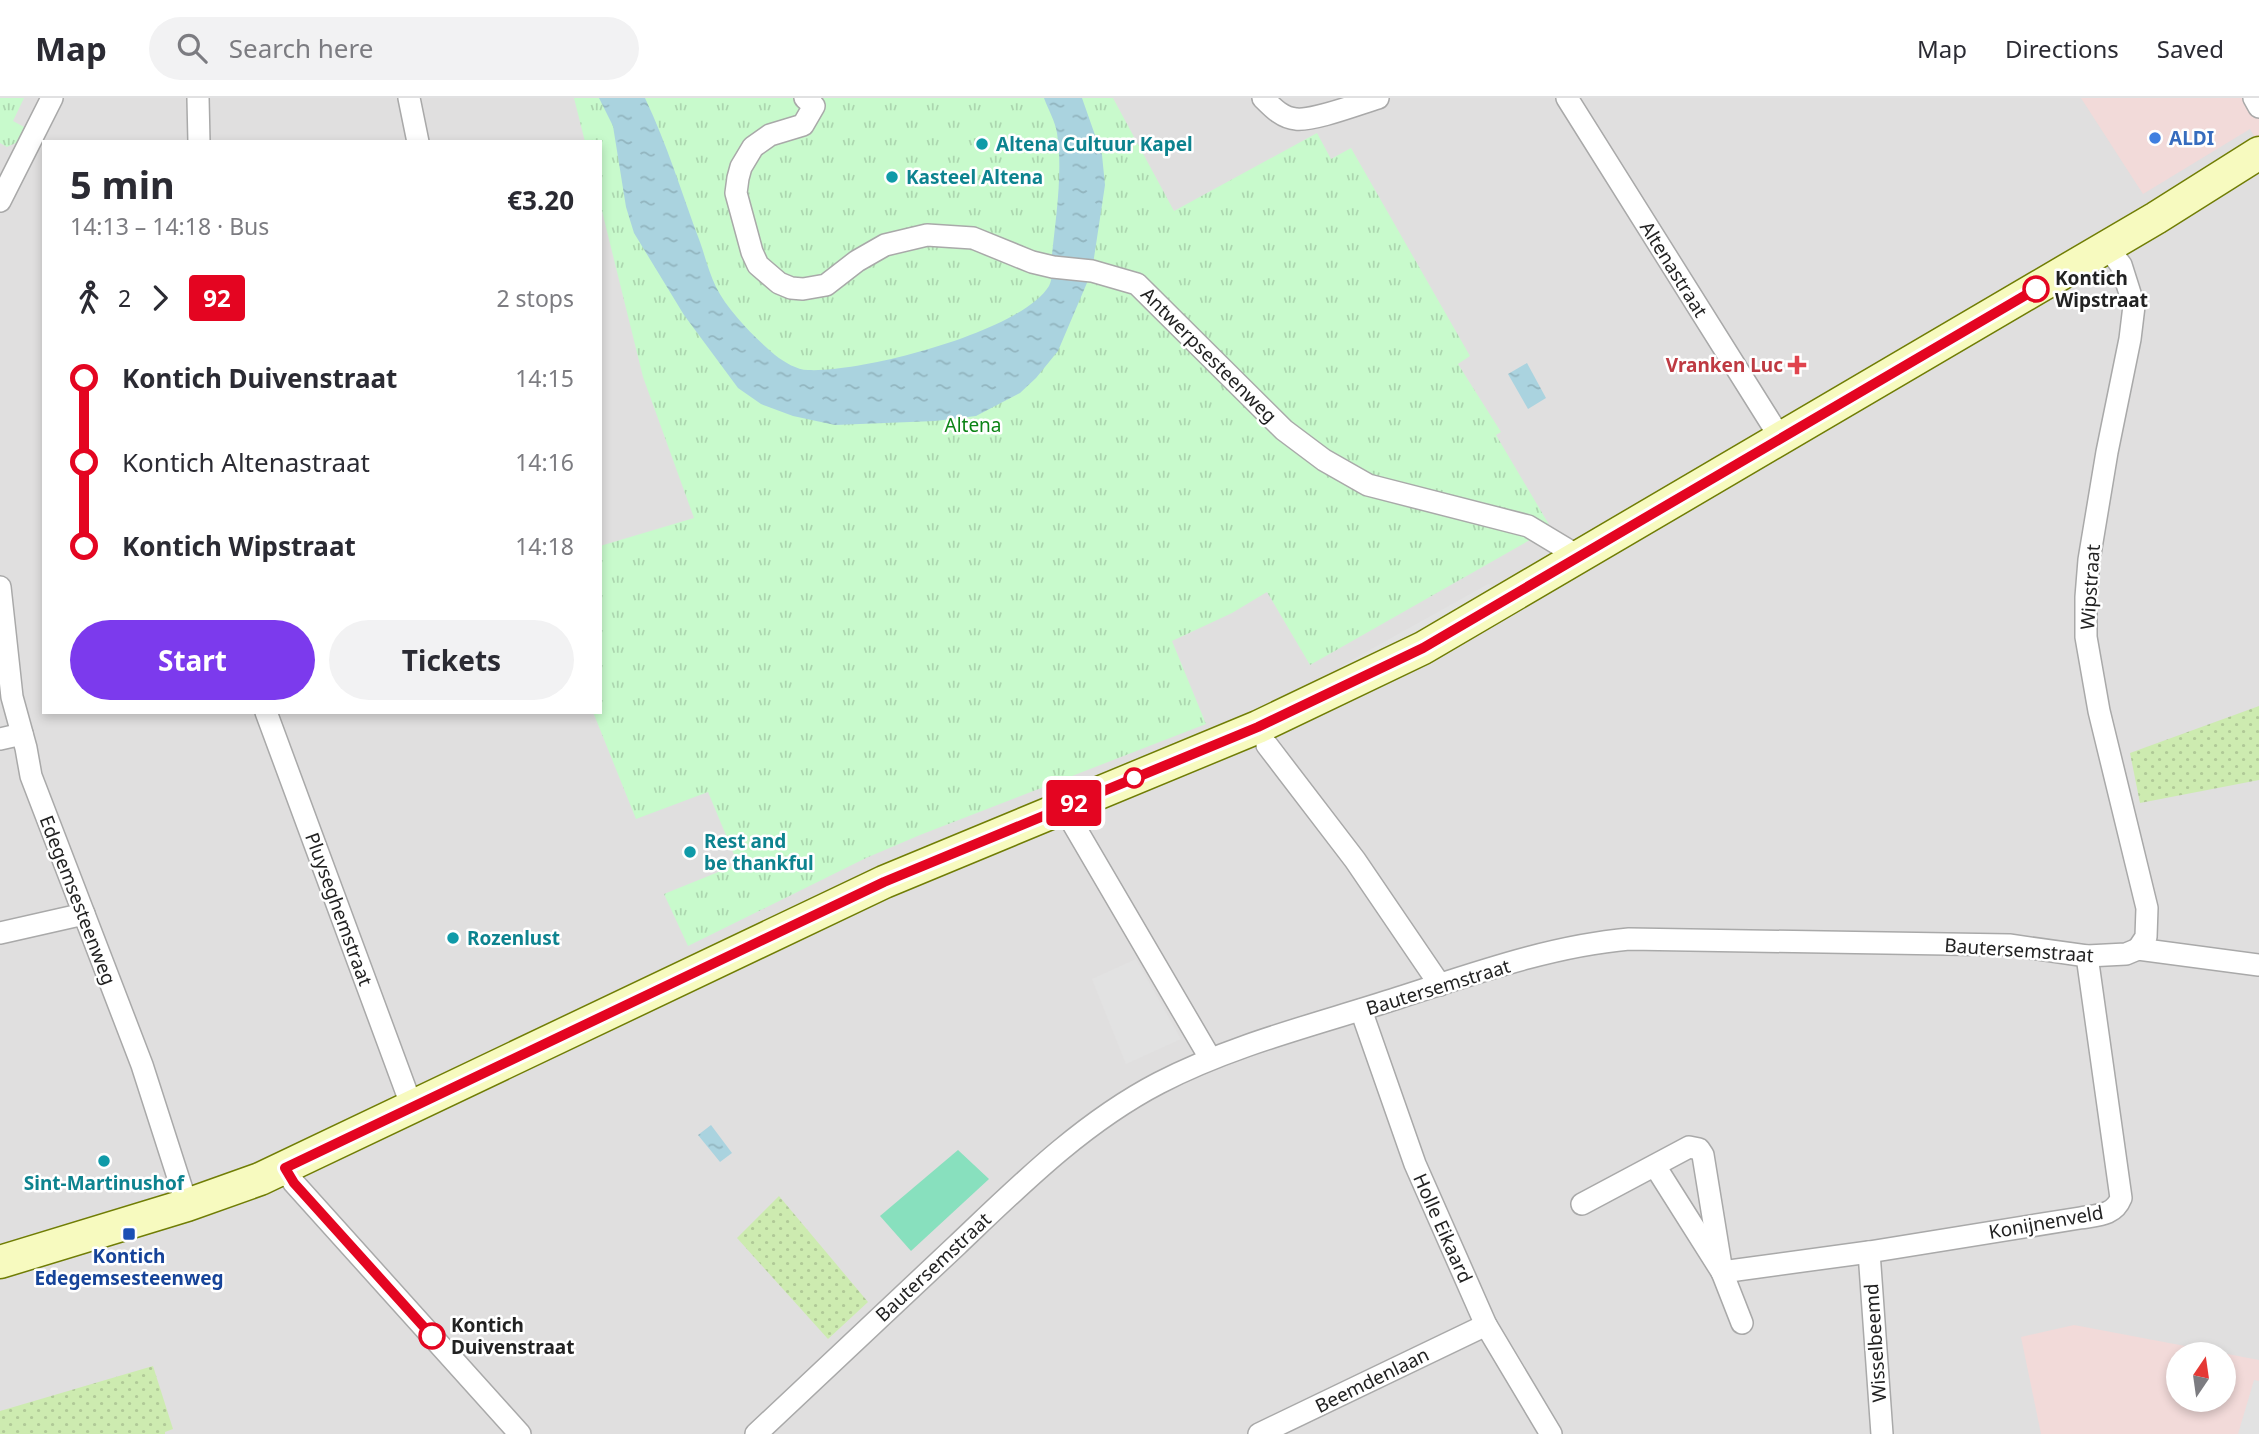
<!DOCTYPE html>
<html lang="en">
<head>
<meta charset="utf-8">
<style>
	:root { --surface:#fff; --page:#f2f2f3; --text:#2b2b33; --muted:#7c7c81; --line:#e1e1e2; --accent:#7c3aed }
	body { margin:0; font-family:"Noto Sans",sans-serif; background:var(--page); color:var(--text); height:100vh; display:flex; flex-direction:column; font-size:26px; white-space:nowrap }
	* { box-sizing:border-box; margin:0 }
	p { font-size:23px; color:var(--muted) }
	.icon { flex:none; width:38px; height:38px; fill:none; stroke:currentColor; stroke-width:2; stroke-linecap:round; stroke-linejoin:round }
	.map { position:relative; flex:1; overflow:hidden }
	.sheet { position:absolute; left:42px; top:42px; width:560px; height:574px; display:flex; flex-direction:column; background:var(--surface); border-radius:0px; box-shadow:0 4px 10px #0003 }
	.sheet>* { flex:none }
	.badge { padding:0 14px; border-radius:5px; font-size:24px; line-height:46px }
	.needle { width:46px; rotate:13deg }
	.buttons { position:absolute; left:2166px; top:1244px; display:grid; gap:14px }
	.buttons a { display:grid; place-items:center; width:70px; height:70px; border-radius:50%; background:var(--surface); box-shadow:0 4px 10px #0003; font-size:35px }
	.map>.badge { position:absolute; translate:-50% -50%; box-shadow:0 0 0 4px #fff }
	.legs { display:flex; align-items:center; gap:10px; height:77px; padding:0 28px; font-size:23px }
	.legs p { margin-inline-start:auto }
	.headline { display:flex; align-items:center; justify-content:space-between; height:119px; padding:0 28px }
	h1 { font-size:38px; font-weight:700; line-height:52px }
	.cta { display:flex; gap:14px; margin-top:auto; padding:14px 28px }
	.cta a { flex:1; height:80px; border-radius:42px; background:var(--accent); color:#fff; font-size:28px; font-weight:700; line-height:80px; text-align:center }
	.cta a+a { background:var(--page); color:var(--text) }
	ul { padding:0 28px; list-style:none }
	li { display:flex; align-items:center; gap:24px; height:84px; font-size:26px }
	li i { display:grid; place-items:center; width:10px; height:100%; margin:0 9px; background:currentColor }
	li i::after { content:''; width:18px; height:18px; margin:-9px; border:5px solid; border-radius:50%; background:var(--surface) }
	li p { margin-inline-start:auto }
	li:first-child i { background:linear-gradient(#0000 50%,currentColor 0) }
	li:last-child i { background:linear-gradient(currentColor 50%,#0000 0) }
	header { display:flex; align-items:center; gap:42px; box-sizing:border-box; height:98px; padding:0 35px; background:var(--surface); border-bottom:2px solid var(--line) }
	header strong { font-size:33px }
	nav { display:flex; gap:38px; margin-inline-start:auto; font-size:24px }
	.search { width:490px; height:63px; background:var(--page); display:flex; align-items:center; gap:18px; box-sizing:border-box; padding:0 24px; border-radius:38px; color:var(--muted); font-size:26px }
	.map>svg:first-child { display:block }
	.residential { fill:#e0dfdf; fill-rule:evenodd }
	.commercial { fill:#f2dad9; fill-rule:evenodd }
	.grass { fill:url(#grass-dots) }
	.park { fill:url(#park-tufts) }
	.pitch { fill:#88e0be }
	.parking { fill:#e2e2e2 }
	.water { fill:url(#water-ripples) }
	.lines { fill:none; stroke-linecap:round; stroke-linejoin:round }
	.street-casing { stroke:#a9a9a9; stroke-width:24 }
	.secondary-casing { stroke:#707d05; stroke-width:35 }
	.street { stroke:#fff; stroke-width:21 }
	.secondary { stroke:#f7fabf; stroke-width:32 }
	.line-1-casing { stroke:#fff; stroke-width:16 }
	.line-1 { stroke:#e40521; stroke-width:10 }
	.shop-dot { fill:#3f7fe0; stroke:#fff; stroke-width:2.5 }
	.culture-dot { fill:#0f9aa8; stroke:#fff; stroke-width:2.5 }
	.stop-1-dot { fill:#fff; stroke:#e40521; stroke-width:3.5 }
	.health-dot { fill:#e0444e; stroke:#fff; stroke-width:2.5 }
	.transit-dot { fill:#1a4fb4; stroke:#fff; stroke-width:2.5 }
	.labels { text-anchor:middle; dominant-baseline:central; stroke-width:5; stroke-linejoin:round; paint-order:stroke }
	.shop-label { font-size:19px; font-weight:bold; fill:#366cbe; stroke:#fff; text-anchor:start }
	.culture-label { font-size:19px; font-weight:bold; fill:#0d838f; stroke:#fff; text-anchor:start }
	.street-label { font-size:19px; fill:#222; stroke:#fff }
	.stop-label { font-size:19px; font-weight:bold; fill:#222; stroke:#fff; text-anchor:start }
	.health-label { font-size:19px; font-weight:bold; fill:#be3a42; stroke:#fff; text-anchor:end }
	.park-label { font-size:19px; fill:#0c8416; stroke:#fff }
	.transit-label { font-size:19px; font-weight:bold; fill:#164399; stroke:#fff }
</style>
</head>
<body>
<header>
<strong>Map</strong>
<div class="search"><svg class="icon" aria-label="search" viewBox="0 0 24 24"><circle cx="10" cy="10" r="6"/><path d="M15 15l6 6"/></svg>Search here</div>
<nav><a>Map</a><a>Directions</a><a>Saved</a></nav>
</header>
<div class="map">
<svg width="2259" height="1336" viewBox="0 0 2259 1336">
	<defs>
		<pattern id="grass-dots" width="8" height="8" patternUnits="userSpaceOnUse" patternTransform="scale(1.75)"><rect width="8" height="8" fill="#cdebb0"/><path d="M2 2h.1M6 6h.1" fill="none" stroke="#b0c997" stroke-width="1.8" stroke-linecap="round"/></pattern>
		<pattern id="park-tufts" width="24" height="20" patternUnits="userSpaceOnUse" patternTransform="scale(1.75)"><rect width="24" height="20" fill="#c8facc"/><path d="M3 7l-1-3M5 7V3M7 7l1-3M15 17l-1-3M17 17v-4M19 17l1-3" fill="none" stroke="#acd6af"/></pattern>
		<pattern id="water-ripples" width="26" height="14" patternUnits="userSpaceOnUse" patternTransform="scale(1.75)"><rect width="26" height="14" fill="#aad3df"/><path d="M2 4q2-2 4 0t4 0M15 11q2-2 4 0t4 0" fill="none" stroke="#92b5bf"/></pattern>
	</defs>
	<rect width="100%" height="100%" fill="#f2efe9"/>
	<path class="residential" d="M0,0H2259V1336H0ZM44,44H600V614H44ZM2179,1256H2224V1302H2179Z"/>
	<g class="commercial">
		<path d="M2081,0H2259V46L2250,31L2143,96Z"/>
		<path d="M2074,1227L2259,1262V1336H2041L2021,1239ZM2179,1256H2224V1302H2179Z"/>
	</g>
	<g class="grass">
		<path d="M2259,608V682L2140,705L2130,655Z"/>
		<path d="M779,1098L868,1204L828,1241L737,1140Z"/>
		<path d="M153,1268L173,1331L165,1334V1336H0V1313Z"/>
	</g>
	<g class="park">
		<path d="M0,0H24L13,23L26,30L20,43L7,49L0,45Z"/>
		<path d="M574,0H1113L1174,113L1317,35L1331,61L1351,50L1470,258L1458,266L1501,334L1496,337L1551,430L1310,567L1267,494L1232,515L1172,543L1206,626L920,737L866,760L688,848L664,796L738,766L708,694L636,721L593,614H600V448L694,420L643,279L600,105V44H585Z"/>
	</g>
	<path class="pitch" d="M958,1052L989,1081L911,1153L880,1118Z"/>
	<g class="parking">
		<path d="M1488,486L1505,490L1352,575L1339,569Z"/>
		<path d="M1136,861L1181,941L1126,966L1092,881Z"/>
		<path d="M2254,1282L2259,1283V1336H2238Z"/>
	</g>
	<g class="water">
		<path d="M599,0H645C667,46 682,96 700,144C705,158 709,175 716,189C728,213 755,240 775,257C784,264 797,272 808,272C861,275 1021,234 1049,188C1054,178 1051,167 1052,157C1056,118 1063,73 1057,35C1055,23 1048,11 1044,0H1082L1102,57L1105,87L1092,173L1058,253L1036,280L1020,295L976,318L935,323L835,327L793,318L761,306L738,290L684,217L634,135L626,109L613,28Z"/>
		<path d="M1527,265L1546,300L1528,311L1508,276Z"/>
		<path d="M711,1027L732,1055L720,1064L698,1037Z"/>
	</g>
	<g class="lines">
		<defs>
			<g id="street">
				<path d="M198,0L199,44"/>
				<path d="M409,0L418,44"/>
				<path d="M805,0L814,8L803,27L770,37L753,49L741,69L738,80L736,95L752,154L758,167L779,185L791,190L803,191L826,187L857,163L885,147L927,137L973,140L1032,164L1053,169L1092,173L1137,186L1284,332L1324,362L1368,387L1528,428L1578,458"/>
				<path d="M1263,0C1272,9 1282,20 1296,21C1314,23 1358,6 1378,0"/>
				<path d="M1567,0L1781,341"/>
				<path d="M2254,0L2259,9"/>
				<path d="M0,103L52,0"/>
				<path d="M2107,149L2121,167L2134,208L2130,241L2107,354L2089,462L2086,499V539L2099,613L2147,810L2146,839L2138,851"/>
				<path d="M0,489L12,599L26,650L31,678L142,967L187,1107"/>
				<path d="M266,614L412,1009"/>
				<path d="M0,641L22,636"/>
				<path d="M1267,647L1355,762L1440,887"/>
				<path d="M1072,724L1210,960"/>
				<path d="M0,835L84,816"/>
				<path d="M1361,912L1415,1066L1486,1227L1551,1336"/>
				<path d="M1655,1068L1722,1174L1742,1225"/>
				<path d="M285,1070L294,1085L520,1336"/>
				<path d="M1582,1106L1689,1049L1699,1051L1703,1057L1722,1174"/>
				<path d="M1869,1154L1882,1336"/>
				<path d="M1722,1174L1869,1154L2080,1120C2097,1117 2114,1118 2121,1100L2087,858"/>
				<path d="M756,1336C823,1273 890,1210 957,1147C1019,1088 1082,1025 1159,985C1234,946 1318,926 1398,900C1473,876 1550,848 1629,841L2009,847L2087,858L2126,856L2138,851L2259,867"/>
				<path d="M1259,1336L1486,1227"/>
			</g>
			<path id="secondary" d="M0,1164L187,1107L260,1081L884,784L1258,629L1423,550L2156,120L2259,55"/>
		</defs>
		<use href="#street" class="street-casing"/>
		<use href="#secondary" class="secondary-casing"/>
		<use href="#street" class="street"/>
		<use href="#secondary" class="secondary"/>
	</g>
	<g class="lines">
		<defs>
			<path id="line-1" d="M432,1238L294,1085L285,1070L884,784L1258,629L1423,550L2036,191"/>
		</defs>
		<use href="#line-1" class="line-1-casing"/>
		<use href="#line-1" class="line-1"/>
	</g>
	<circle class="shop-dot" cx="2155" cy="40" r="7"/>
	<g class="culture-dot">
		<circle cx="982" cy="46" r="7"/>
		<circle cx="892" cy="79" r="7"/>
		<circle cx="690" cy="754" r="7"/>
		<circle cx="453" cy="840" r="7"/>
		<circle cx="104" cy="1063" r="7"/>
	</g>
	<g class="stop-1-dot">
		<circle cx="2036" cy="191" r="12"/>
		<circle cx="1134" cy="680" r="9"/>
		<circle cx="432" cy="1238" r="12"/>
	</g>
	<path class="health-dot" d="M1793.5 256.5h7v7h7v7h-7v7h-7v-7h-7v-7h7z"/>
	<rect class="transit-dot" x="122" y="1129" width="14" height="14" rx="3.5"/>
	<g class="labels">
		<g class="shop-label">
			<text x="2169" y="40">ALDI</text>
		</g>
		<g class="culture-label">
			<text x="996" y="46">Altena Cultuur Kapel</text>
			<text x="906" y="79">Kasteel Altena</text>
			<text x="704" y="743">Rest and<tspan x="704" dy="22">be thankful</tspan></text>
			<text x="467" y="840">Rozenlust</text>
			<text x="104" y="1085" text-anchor="middle">Sint-Martinushof</text>
		</g>
		<g class="street-label">
			<text transform="translate(1674 171) rotate(58)">Altenastraat</text>
			<text transform="translate(1209 257) rotate(45)">Antwerpsesteenweg</text>
			<text transform="translate(2090 489) rotate(-86)">Wipstraat</text>
			<text transform="translate(78 802) rotate(69)">Edegemsesteenweg</text>
			<text transform="translate(339 811) rotate(70)">Pluyseghemstraat</text>
			<text transform="translate(2019 852) rotate(4)">Bautersemstraat</text>
			<text transform="translate(1438 889) rotate(-17)">Bautersemstraat</text>
			<text transform="translate(2046 1124) rotate(-10)">Konijnenveld</text>
			<text transform="translate(1443 1130) rotate(66)">Holle Eikaard</text>
			<text transform="translate(933 1169) rotate(-43)">Bautersemstraat</text>
			<text transform="translate(1875 1245) rotate(-94)">Wisselbeemd</text>
			<text transform="translate(1372 1282) rotate(-26)">Beemdenlaan</text>
		</g>
		<g class="stop-label">
			<text x="2055" y="180">Kontich<tspan x="2055" dy="22">Wipstraat</tspan></text>
			<text x="451" y="1227">Kontich<tspan x="451" dy="22">Duivenstraat</tspan></text>
		</g>
		<g class="health-label">
			<text x="1783" y="267">Vranken Luc</text>
		</g>
		<g class="park-label">
			<text x="973" y="327">Altena</text>
		</g>
		<g class="transit-label">
			<text x="129" y="1158">Kontich<tspan x="129" dy="22">Edegemsesteenweg</tspan></text>
		</g>
	</g>
</svg>
<div class="buttons">
<a><svg class="needle" viewBox="-14 -14 28 28"><path d="M0-13l5 13h-10z" fill="#e53935"/><path d="M0 13l5-13h-10z" fill="#7c7c81"/></svg></a>
</div>
<b class="badge" style="left:1074px;top:705px;background:#e40521;color:#fff">92</b>
<section class="sheet">
<div class="headline"><div><h1>5 min</h1><p>14:13 – 14:18 · Bus</p></div><b>€3.20</b></div>
<div class="legs"><svg class="icon" aria-label="walk" viewBox="0 0 24 24"><circle cx="13" cy="4" r="2"/><path d="M13 8l-2 6 4 7M11 14l-3 7M7 12l3-4h3l4 4"/></svg>2<svg class="icon" aria-label="forward" viewBox="0 0 24 24"><path d="M9 5l7 7-7 7"/></svg><b class="badge" style="background:#e40521;color:#fff">92</b><p>2 stops</p></div>
<ul>
<li><i style="color:#e40521"></i><b>Kontich Duivenstraat</b><p>14:15</p></li>
<li><i style="color:#e40521"></i><span>Kontich Altenastraat</span><p>14:16</p></li>
<li><i style="color:#e40521"></i><b>Kontich Wipstraat</b><p>14:18</p></li>
</ul>
<div class="cta"><a>Start</a><a>Tickets</a></div>
</section>
</div>
</body>
</html>
